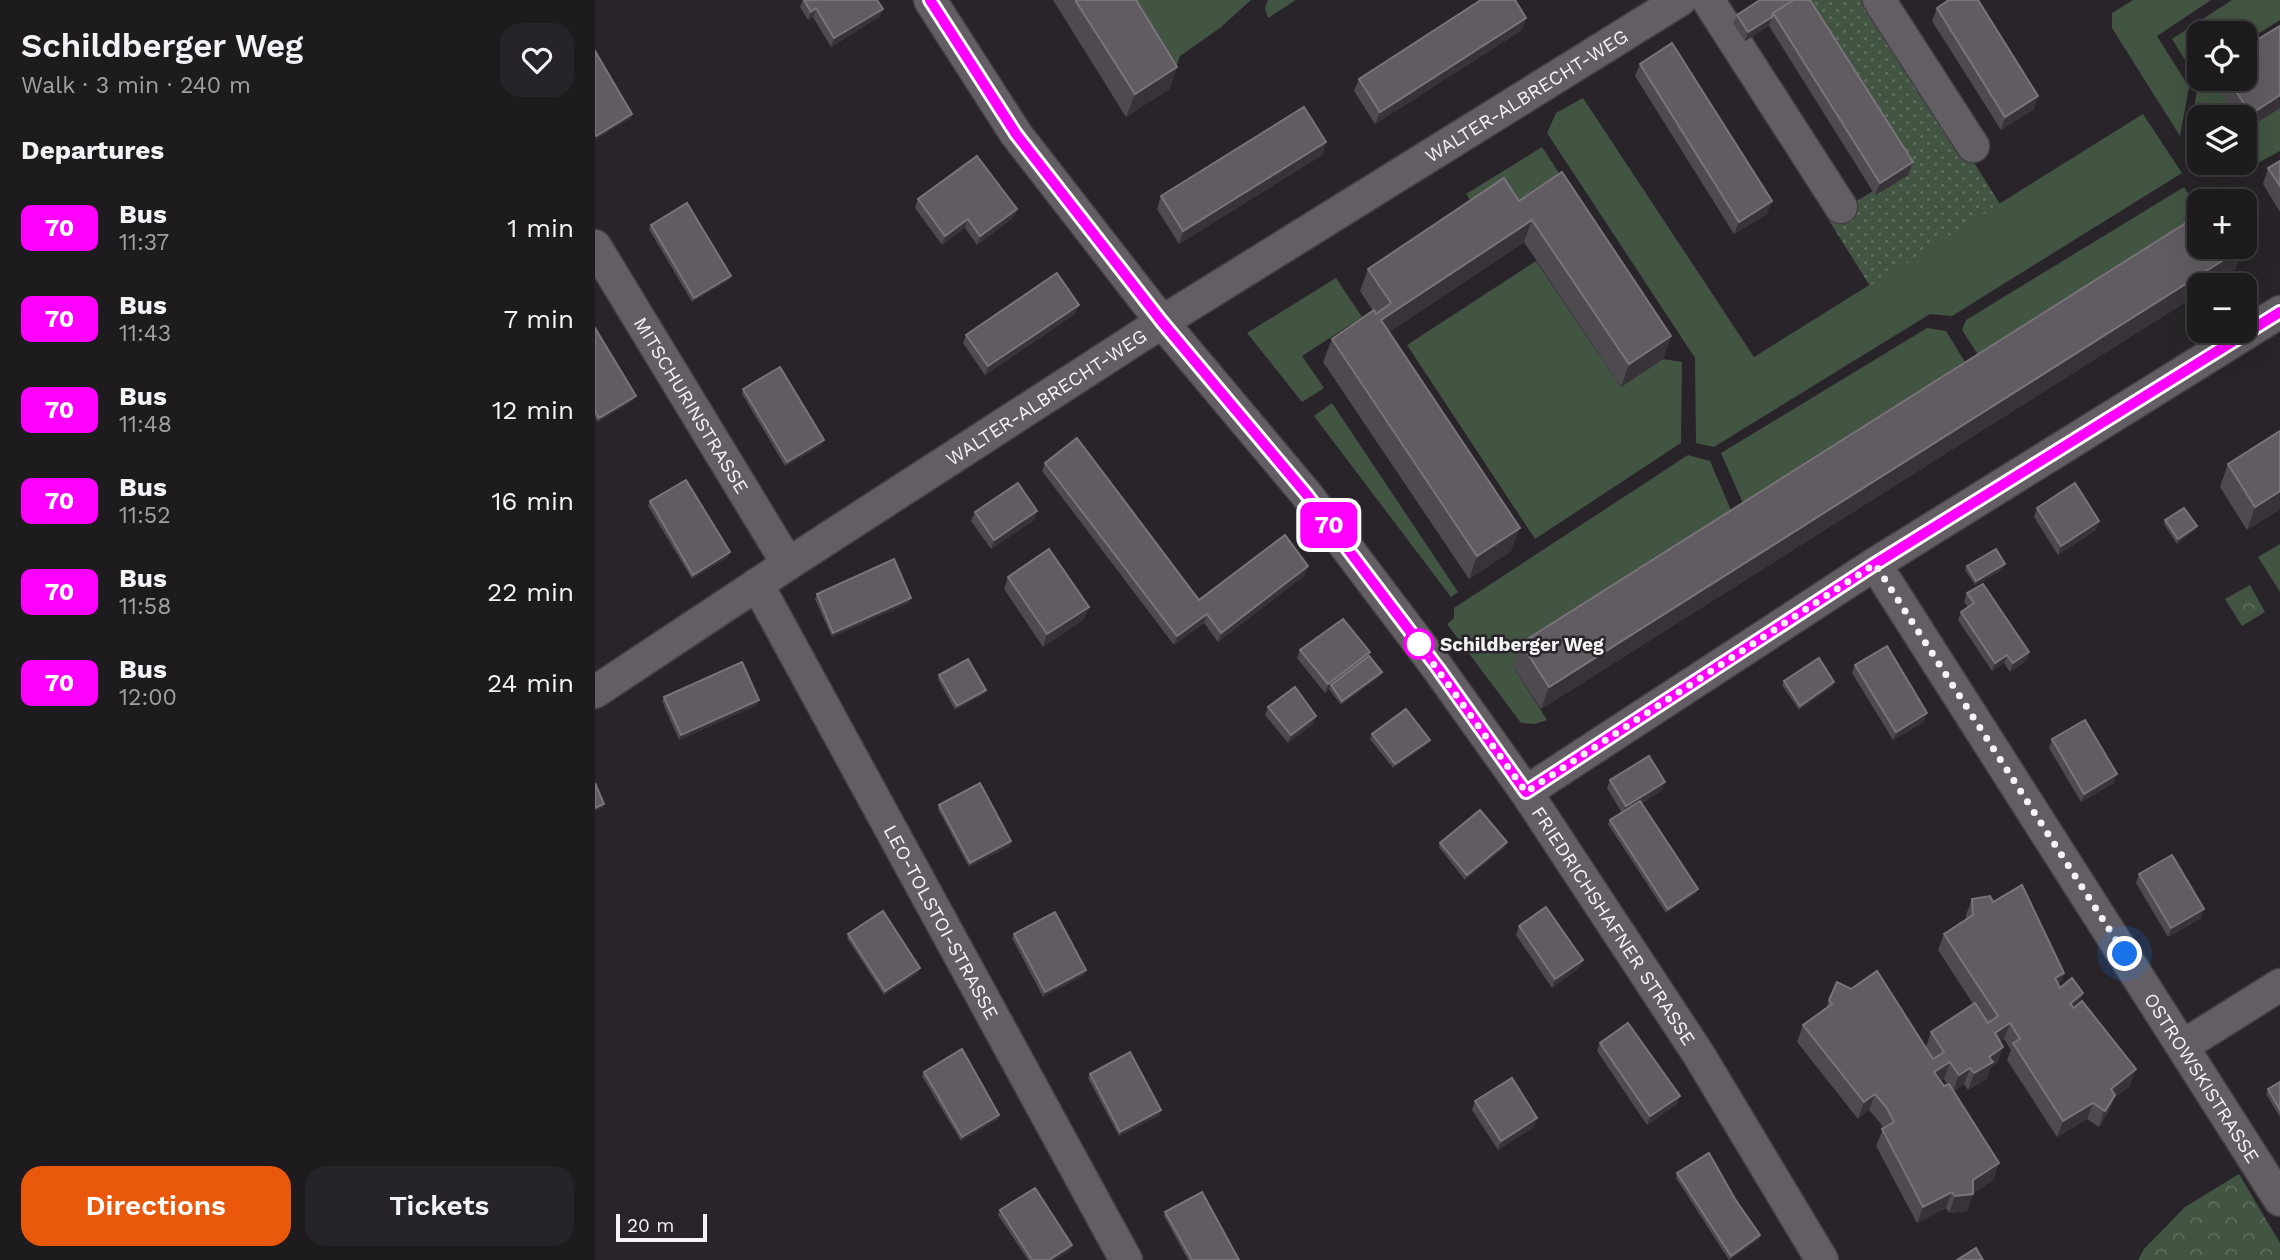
<!DOCTYPE html>
<html lang="en">
<head>
<meta charset="utf-8">
<style>
	:root { --surface:#1e1b1f; --page:#262428; --text:#f1f3f6; --muted:#a1a1a4; --line:#3c393d; --accent:#ea580c }
	body { margin:0; font-family:"Work Sans",sans-serif; background:var(--page); color:var(--text); height:100vh; display:flex; flex-direction:column; font-size:26px; white-space:nowrap }
	* { box-sizing:border-box; margin:0 }
	p { font-size:23px; color:var(--muted) }
	.icon { flex:none; width:38px; height:38px; fill:none; stroke:currentColor; stroke-width:2; stroke-linecap:round; stroke-linejoin:round }
	.map { position:relative; flex:1; overflow:hidden }
	.details { display:flex; flex-direction:column; background:var(--surface); width:595px }
	.details>* { flex:none }
	.badge { padding:0 14px; border-radius:10px; font-size:24px; line-height:46px }
	.tools { position:absolute; left:1592px; top:21px; display:grid; gap:14px }
	.tools a { display:grid; place-items:center; width:70px; height:70px; border-radius:14px; background:var(--surface); box-shadow:0 7px 28px #0002,0 0 0 2px var(--line); font-size:35px }
	.scale { position:absolute; left:21px; bottom:18px; width:91px; box-sizing:border-box; padding-left:7px; border:4px solid #f6f3f7; border-top:0; font-size:19px; line-height:24px; white-space:nowrap; color:#f6f3f7; -webkit-text-stroke:5px #282429; paint-order:stroke }
	.you { position:absolute; width:35px; height:35px; margin:-18px; border:5px solid #fff; border-radius:50%; background:#1a73e8; box-shadow:0 0 0 10px #1a73e833 }
	.map>.badge { position:absolute; translate:-50% -50%; box-shadow:0 0 0 4px #fff }
	h2 { padding:0 21px; font-size:26px; line-height:63px }
	.round { display:grid; place-items:center; flex:none; width:74px; height:74px; border-radius:21px; background:var(--page) }
	.overview { display:flex; align-items:center; justify-content:space-between; height:119px; padding:0 21px }
	h1 { font-size:33px; font-weight:600; line-height:52px }
	.action { display:flex; gap:14px; margin-top:auto; padding:14px 21px }
	.action a { flex:1; height:80px; border-radius:21px; background:var(--accent); color:#fff; font-size:28px; font-weight:600; line-height:80px; text-align:center }
	.action a+a { background:var(--page); color:var(--text) }
	ul { padding:0; list-style:none }
	li { display:flex; align-items:center; gap:21px; height:91px; padding:0 21px }
	li div { flex:1 }
	li b { display:block; font-size:26px }
	li em { font-style:normal }
	li .badge { min-width:77px; font-weight:700; text-align:center }
	main { display:flex; flex:1; min-height:0 }
	.map>svg:first-child { display:block }
	.grass { fill:#425442 }
	.park { fill:url(#park-crowns) }
	.garden { fill:url(#garden-dots) }
	.lines { fill:none; stroke-linecap:round; stroke-linejoin:round }
	.minor-casing { stroke:#434044; stroke-width:35 }
	.minor { stroke:#635e64; stroke-width:32 }
	.wall { fill:#4f4a50; fill-rule:evenodd }
	.shaded-wall { fill:#383339 }
	.building { fill:#615c62; stroke:#787479; stroke-width:2 }
	.line-casing { stroke:#fff; stroke-width:16 }
	.line { stroke:#f0f; stroke-width:10 }
	.walk { stroke:#f6f3f7; stroke-width:7; stroke-dasharray:0 12.6 }
	.stop-dot { fill:#fff; stroke:#f0f; stroke-width:3.5 }
	.labels { text-anchor:middle; dominant-baseline:central; stroke-width:5; stroke-linejoin:round; paint-order:stroke }
	.street-label { font-size:19px; fill:#f6f3f7; stroke:#282429 }
	.stop-label { font-size:19px; font-weight:bold; fill:#f6f3f7; stroke:#282429; text-anchor:start }
</style>
</head>
<body>
<main>
<section class="details">
<div class="overview"><div><h1>Schildberger Weg</h1><p>Walk · 3 min · 240 m</p></div><a class="round"><svg class="icon" aria-label="heart" viewBox="0 0 24 24"><path d="M12 20l-8-8c-3-5 5-10 8-4 3-6 11-1 8 4z"/></svg></a></div>
<h2>Departures</h2>
<ul>
<li><span class="badge" style="background:#f0f;color:#fff">70</span><div><b>Bus</b><p>11:37</p></div><em>1 min</em></li>
<li><span class="badge" style="background:#f0f;color:#fff">70</span><div><b>Bus</b><p>11:43</p></div><em>7 min</em></li>
<li><span class="badge" style="background:#f0f;color:#fff">70</span><div><b>Bus</b><p>11:48</p></div><em>12 min</em></li>
<li><span class="badge" style="background:#f0f;color:#fff">70</span><div><b>Bus</b><p>11:52</p></div><em>16 min</em></li>
<li><span class="badge" style="background:#f0f;color:#fff">70</span><div><b>Bus</b><p>11:58</p></div><em>22 min</em></li>
<li><span class="badge" style="background:#f0f;color:#fff">70</span><div><b>Bus</b><p>12:00</p></div><em>24 min</em></li>
</ul>
<div class="action"><a>Directions</a><a>Tickets</a></div>
</section>
<div class="map">
<svg width="1685" height="1260" viewBox="0 0 1685 1260">
	<defs>
		<pattern id="park-crowns" width="20" height="18" patternUnits="userSpaceOnUse" patternTransform="scale(1.75)"><rect width="20" height="18" fill="#425442"/><path d="M2 6a3 3 0 1 1 6 0M12 15a3 3 0 1 1 6 0" fill="none" stroke="#5e6d5e"/></pattern>
		<pattern id="garden-dots" width="8" height="8" patternUnits="userSpaceOnUse" patternTransform="scale(1.75)"><rect width="8" height="8" fill="#425442"/><path d="M2 2h.1M6 6h.1" fill="none" stroke="#5e6d5e" stroke-width="1.8" stroke-linecap="round"/></pattern>
	</defs>
	<rect width="100%" height="100%" fill="#282429"/>
	<g class="grass">
		<path d="M518,0H656L625,28L585,56L574,89Z"/>
		<path d="M673,0H701L673,18L670,8Z"/>
		<path d="M1538,0H1616L1562,36L1594,87L1585,136L1517,28V13Z"/>
		<path d="M1637,0H1685V20L1650,42V33H1605V70L1599,74L1577,39Z"/>
		<path d="M1607,79H1617L1642,117H1605V135C1596,116 1600,101 1604,81Z"/>
		<path d="M988,98L1159,357L1548,114L1587,173L1357,316L1335,314L1119,447L1101,443L1100,358L952,133L961,113Z"/>
		<path d="M1685,108V151L1661,164L1650,163V130Z"/>
		<path d="M947,147L988,210L883,212L871,194Z"/>
		<path d="M1589,187L1605,213V232L1391,367L1367,330L1371,320Z"/>
		<path d="M941,261L1026,387L1068,359L1087,362L1086,443L940,539L812,345Z"/>
		<path d="M741,278L767,317L707,356L729,388L707,402L652,333Z"/>
		<path d="M1332,328L1351,331L1378,375L1154,517L1126,453Z"/>
		<path d="M737,403L863,592L856,597L719,416Z"/>
		<path d="M1093,455L1115,461L1142,524L918,666L952,720L940,724L926,723L852,624L859,618V608Z"/>
		<path d="M1685,544V592L1663,557Z"/>
	</g>
	<g class="park">
		<path d="M1655,585L1670,612L1647,626L1630,599Z"/>
		<path d="M1644,1174L1685,1243V1260H1543L1549,1249L1590,1207Z"/>
	</g>
	<path class="garden" d="M1215,0H1277L1405,204L1275,286L1233,219L1278,191L1281,195L1313,175Z"/>
	<g class="lines">
		<defs>
			<g id="minor">
				<path id="s1" d="M335,0L421,134L567,322L712,495L842,667L931,792L1104,1055L1227,1260"/>
				<path d="M1113,0L1246,207"/>
				<path d="M1284,0L1378,146"/>
				<path id="s2" d="M0,246L193,564"/>
				<path id="s3" d="M1280,564L1685,1200"/>
				<path id="s4" d="M162,584L531,1260"/>
				<path id="s5" d="M0,692L193,564L567,322L1085,0"/>
				<path d="M931,792L1280,564L1685,312"/>
				<path d="M1588,1046L1685,985"/>
			</g>
		</defs>
		<use href="#minor" class="minor-casing"/>
		<use href="#minor" class="minor"/>
	</g>
	<g class="wall">
		<path d="M208,0H282L288,9L284,17L236,47L218,17L213,20L205,7Z"/>
		<path d="M458,0H541L582,67L574,89L531,117Z"/>
		<path d="M1165,0L1318,162L1313,175L1280,195L1174,26L1150,41L1138,23L1142,15Z"/>
		<path d="M1342,8L1439,109L1406,130L1337,21Z"/>
		<path d="M927,30L780,124L759,91L764,79Z"/>
		<path d="M1045,64L1172,214L1139,234L1040,76Z"/>
		<path d="M1618,79H1650L1685,108L1650,130V117H1642L1618,81Z"/>
		<path d="M731,142L727,155L584,244L562,209L566,196Z"/>
		<path d="M1685,161V212L1668,184L1673,168Z"/>
		<path d="M323,199L422,209L419,217L382,245L370,228L347,245L320,208Z"/>
		<path d="M924,201L1076,336L1068,359L1026,387L929,242L794,332L916,551L874,579L728,362L737,339L778,311L765,291L773,269Z"/>
		<path d="M1605,214V247H1648L1640,270L1616,285H1605V293L946,709L918,666L926,643Z"/>
		<path d="M56,225L136,276L134,280L97,302L54,229Z"/>
		<path d="M480,314L390,375L368,343L371,335Z"/>
		<path d="M0,328L39,400L3,422L0,418Z"/>
		<path d="M148,389L227,445L190,466L147,394Z"/>
		<path d="M1685,431V509L1652,530L1625,487L1633,464Z"/>
		<path d="M450,463L604,600L710,575L623,642L609,623L579,645L447,471Z"/>
		<path d="M55,501L133,557L97,579L53,506Z"/>
		<path d="M1442,508L1501,530L1463,555L1439,517Z"/>
		<path d="M380,512L439,520L396,549L376,521Z"/>
		<path d="M1570,520L1602,526L1600,530L1582,544L1569,524Z"/>
		<path d="M1372,566L1408,569L1380,585L1370,570Z"/>
		<path d="M413,577L494,607L489,619L448,647L409,589Z"/>
		<path d="M1372,593L1434,652L1431,661L1415,672L1409,663L1397,671L1363,620L1366,612L1373,607L1369,602Z"/>
		<path d="M222,594L315,602L237,637L220,599Z"/>
		<path d="M705,650L775,652L774,656L787,672L785,676L746,705L734,689L730,693L702,658Z"/>
		<path d="M1260,665L1329,722L1298,740L1257,673Z"/>
		<path d="M344,675L391,690L389,694L360,710L343,679Z"/>
		<path d="M1189,681L1238,686L1204,710L1187,685Z"/>
		<path d="M69,697L162,705L84,740L67,701Z"/>
		<path d="M673,707L721,716L718,724L693,743L670,715Z"/>
		<path d="M777,734L835,740L833,744L798,768L775,739Z"/>
		<path d="M1457,739L1519,783L1486,802L1454,748Z"/>
		<path d="M1015,780L1070,782L1066,791L1047,803L1103,889L1101,893L1071,913L1013,824L1015,820L1027,813L1012,788Z"/>
		<path d="M344,805L415,846L374,867L343,809Z"/>
		<path d="M845,843L910,847L870,880L844,847Z"/>
		<path d="M1544,874L1606,918L1573,937L1541,883Z"/>
		<path d="M1377,899L1398,902L1469,973L1464,986L1484,1004L1535,1086L1519,1098L1514,1111L1504,1127L1492,1119L1462,1137L1412,1060L1416,1050L1409,1039L1405,1042L1408,1047L1402,1063L1395,1068L1392,1079L1373,1090L1369,1084L1359,1091L1404,1163L1398,1180L1378,1193L1372,1211L1354,1213L1351,1208L1322,1223L1281,1146L1288,1129L1286,1124L1274,1110L1263,1119L1202,1042L1208,1025L1231,1009L1234,1000L1331,1047L1336,1032L1378,1004L1343,950L1349,934L1371,919V915ZM1349,1079L1353,1085L1349,1086L1345,1081Z"/>
		<path d="M924,926L988,960L984,968L957,988L921,935Z"/>
		<path d="M253,934L323,973L289,995L252,938Z"/>
		<path d="M419,934L489,975L448,997L417,938Z"/>
		<path d="M1005,1043L1085,1096L1081,1105L1052,1125L1002,1051Z"/>
		<path d="M329,1072L404,1115L403,1119L366,1141L327,1076Z"/>
		<path d="M495,1074L565,1115L524,1136L493,1078Z"/>
		<path d="M1685,1082V1117L1671,1094L1673,1089Z"/>
		<path d="M880,1101L942,1118L939,1127L903,1150L877,1110Z"/>
		<path d="M1082,1173L1140,1199L1165,1235L1164,1239L1134,1260L1081,1178Z"/>
		<path d="M405,1210L477,1245L475,1250L459,1260H433L403,1215Z"/>
		<path d="M570,1212L644,1260H593L569,1216Z"/>
	</g>
	<g class="shaded-wall">
		<path d="M221,8L218,17L213,20L216,12Z"/>
		<path d="M288,9L284,17L236,47L239,38Z"/>
		<path d="M1177,17L1174,26L1150,41L1153,32Z"/>
		<path d="M931,18L927,30L780,124L785,112Z"/>
		<path d="M582,67L574,89L531,117L540,94Z"/>
		<path d="M1685,95V108L1650,130L1656,114Z"/>
		<path d="M1443,96L1439,109L1406,130L1410,117Z"/>
		<path d="M37,114L36,118L0,140L1,136Z"/>
		<path d="M731,142L727,155L584,244L588,231Z"/>
		<path d="M1318,162L1313,175L1280,195L1285,183Z"/>
		<path d="M1177,201L1172,214L1139,234L1144,222Z"/>
		<path d="M422,209L419,217L382,245L385,236Z"/>
		<path d="M373,219L370,228L347,245L350,236Z"/>
		<path d="M937,220L929,242L777,343L786,320Z"/>
		<path d="M1649,247L1640,270L1616,285H1605V293L946,709L954,687Z"/>
		<path d="M136,276L134,280L97,302L99,298Z"/>
		<path d="M484,305L480,314L390,375L393,366Z"/>
		<path d="M1076,336L1068,359L1026,387L1034,364Z"/>
		<path d="M41,396L39,400L3,422L4,418Z"/>
		<path d="M229,440L227,445L190,466L192,462Z"/>
		<path d="M1685,491V509L1652,530L1660,507Z"/>
		<path d="M442,511L439,520L396,549L399,540Z"/>
		<path d="M1504,521L1501,530L1463,555L1466,546Z"/>
		<path d="M1602,526L1600,530L1582,544L1583,539Z"/>
		<path d="M925,528L916,551L874,579L882,556Z"/>
		<path d="M135,552L133,557L97,579L98,575Z"/>
		<path d="M1410,564L1408,569L1380,585L1381,581Z"/>
		<path d="M713,566L710,575L623,642L626,633Z"/>
		<path d="M316,598L315,602L237,637L238,633Z"/>
		<path d="M494,607L489,619L448,647L452,634Z"/>
		<path d="M612,614L609,623L579,645L582,636Z"/>
		<path d="M775,652L772,660L736,685L734,689L730,693L733,684Z"/>
		<path d="M1434,652L1431,661L1415,672L1418,663Z"/>
		<path d="M1412,655L1409,663L1397,671L1400,663Z"/>
		<path d="M787,672L785,676L746,705L747,701Z"/>
		<path d="M1239,682L1238,686L1204,710L1205,706Z"/>
		<path d="M391,690L389,694L360,710L362,706Z"/>
		<path d="M164,700L162,705L84,740L86,735Z"/>
		<path d="M1332,713L1329,722L1298,740L1301,732Z"/>
		<path d="M721,716L718,724L693,743L696,735Z"/>
		<path d="M835,740L833,744L798,768L800,764Z"/>
		<path d="M1522,774L1519,783L1486,802L1489,794Z"/>
		<path d="M1070,782L1066,791L1028,815L1031,806Z"/>
		<path d="M9,804L7,808L0,811V808Z"/>
		<path d="M416,841L415,846L374,867L375,863Z"/>
		<path d="M912,842L910,847L870,880L872,875Z"/>
		<path d="M1103,889L1101,893L1071,913L1073,909Z"/>
		<path d="M1609,909L1606,918L1573,937L1576,928Z"/>
		<path d="M988,960L984,968L957,988L960,979Z"/>
		<path d="M325,968L323,973L289,995L290,991Z"/>
		<path d="M491,970L489,975L448,997L450,992Z"/>
		<path d="M1469,973L1463,990L1460,978Z"/>
		<path d="M1488,993L1482,1009L1469,1020L1475,1004Z"/>
		<path d="M1415,1023L1409,1039L1394,1050L1400,1033Z"/>
		<path d="M1408,1047L1402,1063L1395,1068L1392,1079L1373,1090L1379,1073L1394,1057Z"/>
		<path d="M1355,1062L1349,1079L1333,1089L1339,1072Z"/>
		<path d="M1375,1068L1369,1084L1358,1091L1364,1075Z"/>
		<path d="M1541,1069L1535,1086L1519,1098L1514,1111L1504,1127L1516,1089Z"/>
		<path d="M1280,1094L1274,1110L1263,1119L1269,1102Z"/>
		<path d="M1085,1096L1081,1105L1052,1125L1055,1116Z"/>
		<path d="M1498,1103L1492,1119L1462,1137L1468,1121Z"/>
		<path d="M566,1110L565,1115L524,1136L525,1132Z"/>
		<path d="M404,1115L403,1119L366,1141L367,1137Z"/>
		<path d="M942,1118L939,1127L903,1150L906,1141Z"/>
		<path d="M1404,1163L1398,1180L1375,1195L1378,1194L1372,1211L1354,1213L1360,1196L1378,1180Z"/>
		<path d="M1357,1192L1351,1208L1322,1223L1328,1207Z"/>
		<path d="M1165,1235L1164,1239L1135,1260L1136,1256Z"/>
		<path d="M477,1245L475,1250L459,1260H454Z"/>
	</g>
	<g class="building">
		<path d="M209,0H282L288,9L239,38L221,8L216,12Z"/>
		<path d="M480,0H541L582,67L540,94Z"/>
		<path d="M886,0H920L931,18L785,112L764,79Z"/>
		<path d="M1165,0H1199L1178,13L1177,17L1153,32L1142,15Z"/>
		<path d="M1199,0H1215L1318,162L1285,183L1178,13Z"/>
		<path d="M1354,0H1383L1443,96L1410,117L1342,8Z"/>
		<path d="M1685,26V95L1656,114L1633,79H1650V47Z"/>
		<path d="M1077,43L1177,201L1144,222L1045,64Z"/>
		<path d="M0,51L37,114L1,136L0,135Z"/>
		<path d="M709,107L731,142L588,231L566,196Z"/>
		<path d="M382,156L422,209L385,236L373,219L350,236L323,199Z"/>
		<path d="M1685,161V186L1673,168Z"/>
		<path d="M967,172L1076,336L1034,364L937,220L786,320L925,528L882,556L737,339L779,310L781,314L796,303L773,269L909,178L924,201Z"/>
		<path d="M92,203L136,276L99,298L56,225Z"/>
		<path d="M1605,214V247H1649L954,687L926,643Z"/>
		<path d="M462,273L484,305L393,366L371,335Z"/>
		<path d="M0,328L41,396L4,418L0,411Z"/>
		<path d="M185,367L229,440L192,462L148,389Z"/>
		<path d="M1685,431V491L1660,507L1633,464Z"/>
		<path d="M482,438L604,600L690,535L713,566L626,633L612,614L582,636L450,463Z"/>
		<path d="M91,480L135,552L98,575L55,501Z"/>
		<path d="M423,483L442,511L399,540L380,512Z"/>
		<path d="M1480,483L1504,521L1466,546L1442,508Z"/>
		<path d="M1589,508L1602,526L1583,539L1570,520Z"/>
		<path d="M454,549L494,607L452,634L413,577Z"/>
		<path d="M1401,549L1410,564L1381,581L1372,566Z"/>
		<path d="M299,559L316,598L238,633L222,594Z"/>
		<path d="M1388,584L1434,652L1418,663L1412,655L1400,663L1366,612L1379,603L1372,593Z"/>
		<path d="M748,619L775,652L733,684L705,650Z"/>
		<path d="M1292,646L1332,713L1301,732L1260,665Z"/>
		<path d="M774,656L787,672L747,701L736,685Z"/>
		<path d="M1224,658L1239,682L1205,706L1189,681Z"/>
		<path d="M373,659L391,690L362,706L344,675Z"/>
		<path d="M147,662L164,700L86,735L69,697Z"/>
		<path d="M700,687L721,716L696,735L673,707Z"/>
		<path d="M811,709L835,740L800,764L777,734Z"/>
		<path d="M1490,720L1522,774L1489,794L1457,739Z"/>
		<path d="M1054,756L1070,782L1031,806L1015,780Z"/>
		<path d="M0,783L9,804L0,808Z"/>
		<path d="M385,783L416,841L375,863L344,805Z"/>
		<path d="M1045,801L1103,889L1073,909L1015,820Z"/>
		<path d="M885,810L912,842L872,875L845,843Z"/>
		<path d="M1577,855L1609,909L1576,928L1544,874Z"/>
		<path d="M1427,885L1469,973L1460,978L1465,988L1477,978L1488,993L1475,1004L1479,1008L1487,1001L1541,1069L1516,1089L1520,1095L1510,1111L1498,1103L1468,1121L1418,1043L1425,1039L1415,1023L1400,1033L1408,1047L1394,1057L1398,1062L1379,1073L1375,1068L1364,1075L1355,1062L1339,1072L1349,1086L1354,1084L1404,1163L1378,1180V1194L1360,1196L1357,1192L1328,1207L1287,1129L1299,1122L1292,1108L1280,1094L1269,1102L1208,1025L1237,1004L1234,1000L1242,982L1256,989L1282,971L1338,1059L1349,1052L1336,1032L1380,1003L1393,1023L1403,1016L1349,934L1378,915L1377,899L1395,896L1398,902Z"/>
		<path d="M951,907L988,960L960,979L924,926Z"/>
		<path d="M288,911L325,968L290,991L253,934Z"/>
		<path d="M460,912L491,970L450,992L419,934Z"/>
		<path d="M1033,1023L1085,1096L1055,1116L1005,1043Z"/>
		<path d="M367,1049L404,1115L367,1137L329,1072Z"/>
		<path d="M535,1052L566,1110L525,1132L495,1074Z"/>
		<path d="M917,1078L942,1118L906,1141L880,1101Z"/>
		<path d="M1685,1082V1110L1673,1089Z"/>
		<path d="M1114,1153L1140,1199L1165,1235L1136,1256L1082,1173Z"/>
		<path d="M440,1188L477,1245L454,1260H437L405,1210Z"/>
		<path d="M607,1192L644,1260H597L570,1212Z"/>
		<path d="M1381,1248L1388,1260H1362Z"/>
	</g>
	<g class="lines">
		<defs>
			<path id="line" d="M335,0L421,134L567,322L712,495L842,667L931,792L1280,564L1685,312"/>
		</defs>
		<use href="#line" class="line-casing"/>
		<use href="#line" class="line"/>
		<path class="walk" d="M824,644L931,792L1280,564L1530,954"/>
	</g>
	<circle class="stop-dot" cx="824" cy="644" r="14"/>
	<g class="labels">
		<g class="street-label">
			<text stroke="none"><textPath href="#s5" startOffset="1106">WALTER-ALBRECHT-WEG</textPath></text>
			<text stroke="none"><textPath href="#s5" startOffset="539">WALTER-ALBRECHT-WEG</textPath></text>
			<text stroke="none"><textPath href="#s2" startOffset="186">MITSCHURINSTRASSE</textPath></text>
			<text stroke="none"><textPath href="#s4" startOffset="385">LEO-TOLSTOI-STRASSE</textPath></text>
			<text stroke="none"><textPath href="#s1" startOffset="1152">FRIEDRICHSHAFNER STRASSE</textPath></text>
			<text stroke="none"><textPath href="#s3" startOffset="609">OSTROWSKISTRASSE</textPath></text>
		</g>
		<g class="stop-label">
			<text x="845" y="644">Schildberger Weg</text>
		</g>
	</g>
</svg>
<div class="tools">
<a><svg class="icon" aria-label="locate" viewBox="0 0 24 24"><circle cx="12" cy="12" r="6"/><path d="M12 2v4M12 18v4M2 12h4M18 12h4"/></svg></a>
<a><svg class="icon" aria-label="layers" viewBox="0 0 24 24"><path d="M12 4l9 5-9 5-9-5zM3 14l9 5 9-5"/></svg></a>
<a>+</a>
<a>−</a>
</div>
<div class="scale">20 m</div>
<div class="you" style="left:1530px;top:954px"></div>
<b class="badge" style="left:734px;top:525px;background:#f0f;color:#fff">70</b>
</div>
</main>
</body>
</html>
